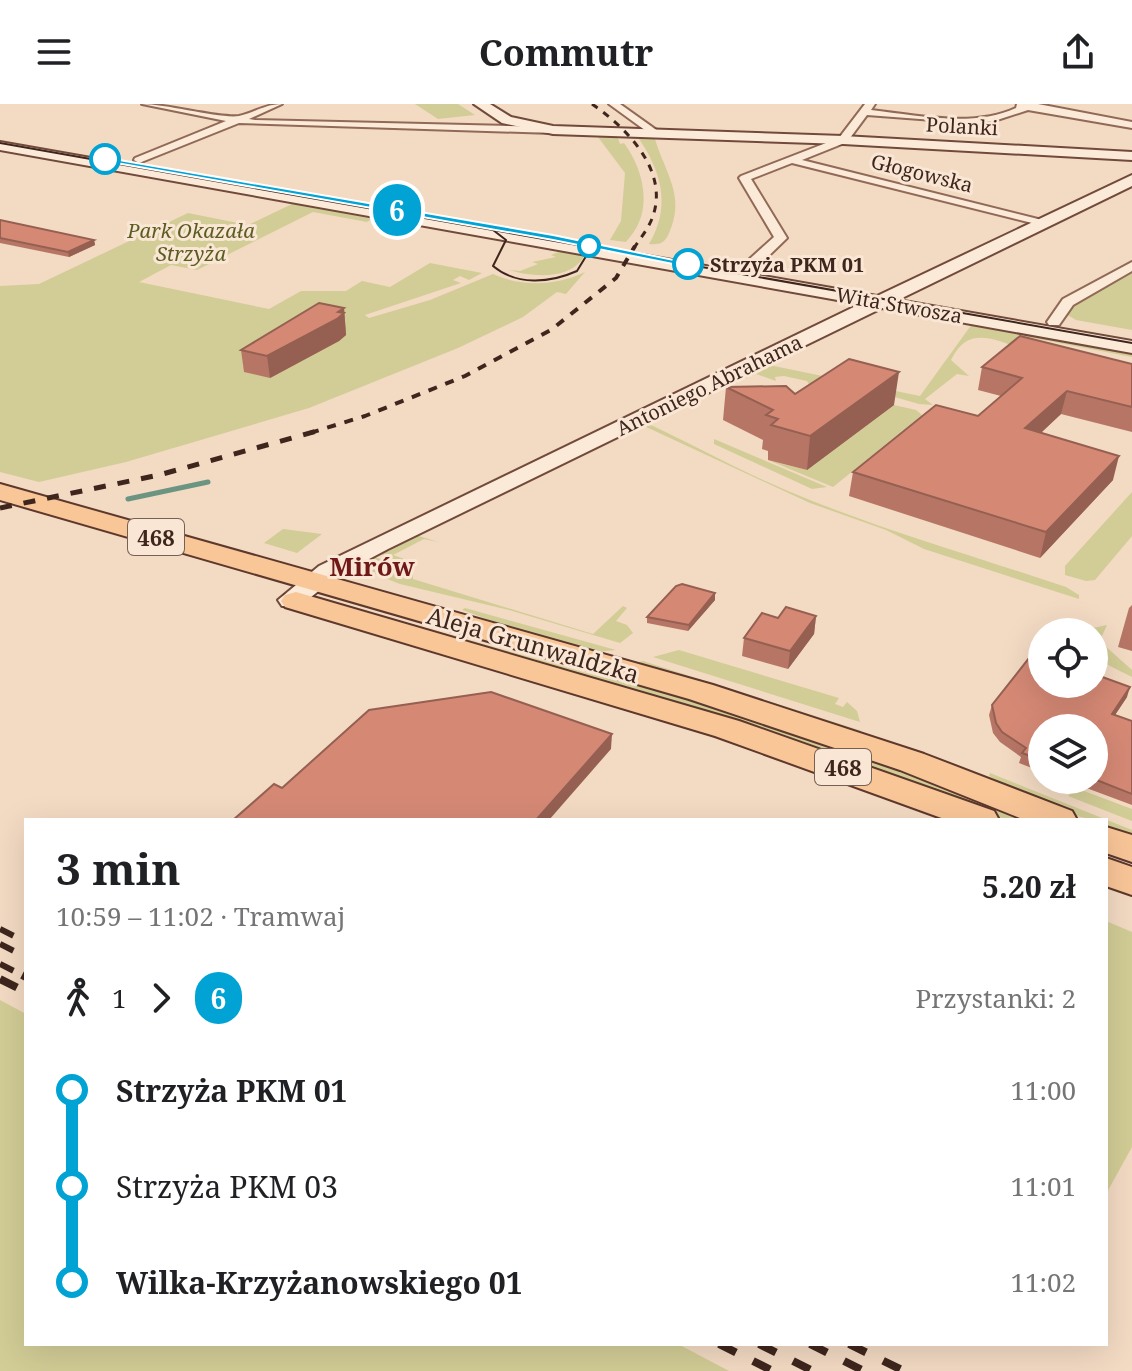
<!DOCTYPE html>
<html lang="pl">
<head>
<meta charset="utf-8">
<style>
	:root { --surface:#fff; --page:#f2f2f2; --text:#202124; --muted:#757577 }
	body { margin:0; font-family:"Noto Serif",serif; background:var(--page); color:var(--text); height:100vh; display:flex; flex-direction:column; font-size:30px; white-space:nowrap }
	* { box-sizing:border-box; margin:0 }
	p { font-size:26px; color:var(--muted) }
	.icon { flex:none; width:44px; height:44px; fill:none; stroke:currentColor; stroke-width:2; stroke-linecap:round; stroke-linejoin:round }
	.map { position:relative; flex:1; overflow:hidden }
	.panel { position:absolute; left:24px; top:714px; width:1084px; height:528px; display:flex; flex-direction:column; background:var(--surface); border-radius:0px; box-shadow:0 8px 32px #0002 }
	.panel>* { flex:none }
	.badge { padding:0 16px; border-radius:26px; font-size:28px; line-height:52px }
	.fabs { position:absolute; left:1028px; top:514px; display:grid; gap:16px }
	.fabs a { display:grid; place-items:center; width:80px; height:80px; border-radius:50%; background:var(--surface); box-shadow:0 8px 32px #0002; font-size:40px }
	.map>.badge { position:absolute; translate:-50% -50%; box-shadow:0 0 0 4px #fff }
	.legs { display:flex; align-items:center; gap:12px; height:88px; padding:0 32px; font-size:26px }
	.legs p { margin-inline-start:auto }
	.overview { display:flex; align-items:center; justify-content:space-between; height:136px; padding:0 32px }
	h1 { font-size:44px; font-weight:700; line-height:60px }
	ul { padding:0 32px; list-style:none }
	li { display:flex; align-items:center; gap:28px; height:96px; font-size:30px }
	li i { display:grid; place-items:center; width:12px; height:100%; margin:0 10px; background:currentColor }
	li i::after { content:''; width:20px; height:20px; margin:-10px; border:6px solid; border-radius:50%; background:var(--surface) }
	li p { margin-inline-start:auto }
	li:first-child i { background:linear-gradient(#0000 50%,currentColor 0) }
	li:last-child i { background:linear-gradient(currentColor 50%,#0000 0) }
	header { display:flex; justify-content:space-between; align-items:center; height:104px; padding:0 32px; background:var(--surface); font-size:36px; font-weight:700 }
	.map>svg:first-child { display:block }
	.green { fill:#d2cd96 }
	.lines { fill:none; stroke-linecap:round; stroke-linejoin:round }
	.stream { stroke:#6b9582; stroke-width:5 }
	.street-casing { stroke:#906957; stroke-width:4 }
	.secondary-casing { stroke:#714a3b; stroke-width:4 }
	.primary-casing { stroke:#5d382c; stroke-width:4 }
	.street { fill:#fcead8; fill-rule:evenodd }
	.secondary { fill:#fcead8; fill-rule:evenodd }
	.primary { fill:#f9c698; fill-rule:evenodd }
	.tram { stroke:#3e261d; stroke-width:2 }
	.rail-far4 { stroke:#3e261d; stroke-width:3; stroke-dasharray:7 7; stroke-linecap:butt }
	.rail-far3 { stroke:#3e261d; stroke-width:4; stroke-dasharray:9 9; stroke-linecap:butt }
	.rail-far2 { stroke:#3e261d; stroke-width:5; stroke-dasharray:12 12; stroke-linecap:butt }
	.rail-far1 { stroke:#3e261d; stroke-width:6; stroke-dasharray:15 15; stroke-linecap:butt }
	.rail { stroke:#3e261d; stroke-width:8; stroke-dasharray:19 19; stroke-linecap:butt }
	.wall { fill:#b77665 }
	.shaded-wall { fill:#956052 }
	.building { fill:#d58975; stroke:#956052; stroke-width:2 }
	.line-1 { fill:#00a3d4; stroke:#fff; stroke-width:2 }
	.stop-1-dot { fill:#fff; stroke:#00a3d4; stroke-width:4 }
	.labels { text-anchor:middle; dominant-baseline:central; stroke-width:6; stroke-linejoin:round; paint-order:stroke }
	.far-street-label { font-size:20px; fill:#3e261d; stroke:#f9e6d4 }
	.far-park-label { font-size:20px; font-style:italic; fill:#5a5d21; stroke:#f9e6d4 }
	.far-stop-label { font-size:20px; font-weight:bold; fill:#3e261d; stroke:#f9e6d4; text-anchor:start }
	.shield { fill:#f9e6d4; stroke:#766054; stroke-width:2 }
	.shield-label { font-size:22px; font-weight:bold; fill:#3e261d }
	.street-label { font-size:24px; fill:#3e261d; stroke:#f9e6d4 }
	.neighbourhood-label { font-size:26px; font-weight:bold; fill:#6f1818; stroke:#f9e6d4 }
</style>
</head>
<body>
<header><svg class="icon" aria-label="menu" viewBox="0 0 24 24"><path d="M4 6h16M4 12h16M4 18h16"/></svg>Commutr<svg class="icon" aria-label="share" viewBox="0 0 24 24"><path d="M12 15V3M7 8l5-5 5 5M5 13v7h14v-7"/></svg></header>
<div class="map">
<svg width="1132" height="1267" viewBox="0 0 1132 1267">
	<rect width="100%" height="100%" fill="#f3dac3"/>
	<g class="green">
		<path d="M415,0H458L475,11L438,15Z"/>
		<path d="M617,31L620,40L624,39C642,63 653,102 633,129C631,132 628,135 626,138L610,136L621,117L625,69L598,33Z"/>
		<path d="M637,32L655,35C665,69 686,92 669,129C665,139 660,141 649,140C672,102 661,66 637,32Z"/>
		<path d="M294,99L372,115L367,118L313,108L197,166L171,161L139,178L269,205L301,187H346L362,177L390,183L430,159L482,169L469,176L460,172L453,176L461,179L365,211L369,214L430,196L493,170C521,183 557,182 585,168L566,190L557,188L523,213L458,244L309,304L126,358L39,378L0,368V182L39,180L188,109L248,121Z"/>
		<path d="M561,147L585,150C573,177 532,173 509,166L520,167L538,160L532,158L556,153L551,151Z"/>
		<path d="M1132,165V226L1076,216L1066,210L1074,198Z"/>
		<path d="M972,220L1132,249V253L1033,234L1019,244C991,234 967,223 951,256L969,272L957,270L925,295L933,301L919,300L877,288L810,282L807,277L784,272L775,273L776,277L756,270L728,282L769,261L920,292Z"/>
		<path d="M894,301L916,306L922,311L833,383L768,356L807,366Z"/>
		<path d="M643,319L651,321C698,343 740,367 788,387C878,425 974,452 1066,483L1079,491V495L924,445L886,426L810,399L642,321L594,346L591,344Z"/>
		<path d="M714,335L827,383L812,385L714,340Z"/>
		<path d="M1132,388V432L1095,476L1086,477L1065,471V462Z"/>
		<path d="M283,425L322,430L297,449L264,439Z"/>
		<path d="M416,431L438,438L424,435L393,451L413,458V475L593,530L623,502L627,504L616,517L627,521L633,529L620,539L509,506L400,480L354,462L371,452L390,458L382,450L384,446Z"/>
		<path d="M344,501L590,570L688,593L846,644L1032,716H1007L903,675L739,618Z"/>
		<path d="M465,504L616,546C575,553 503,520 462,506Z"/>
		<path d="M1107,521L1101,534L1104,541L1132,566V573L1094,554V528H1091L1093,524Z"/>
		<path d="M679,546L839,594L835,600L843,603L847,598L857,607L860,618L653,553Z"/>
		<path d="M643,557L862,627L856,628L635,559Z"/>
		<path d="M990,669L1132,726V734L1106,723V716C1065,716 1021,689 989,672Z"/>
		<path d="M1076,684L1132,705V717L1068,692Z"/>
		<path d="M1106,817L1132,828V1043L1106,1090Z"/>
		<path d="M0,896L26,910V1240H678L729,1267H0Z"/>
	</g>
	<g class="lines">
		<path class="stream" d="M128,395L208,378"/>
		<defs>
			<g id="street">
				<path d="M142,0C167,0 221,15 239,12C254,9 265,0 282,0L249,15L255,16L553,23L558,26L553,29L239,19L139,59L134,56L135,54L226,17Z"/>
				<path d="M609,0H620L662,30L653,32Z"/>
				<path d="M865,0H875L871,6C916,11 973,24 1016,4L1017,0H1038L1132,18V24L1028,6L994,17L973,19L867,11L847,38L802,56L1050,118L1044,122L792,59L751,75L787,134L753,167H743V161L774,133L739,74L741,72L839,34Z"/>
				<path d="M1132,158V167L1073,201L1059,221H1049L1047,218L1063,195Z"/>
			</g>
			<g id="secondary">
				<path d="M474,0H490L511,13L553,22L843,32L1132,48V56L843,40L553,30L502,19Z"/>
				<path d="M0,38L877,192L1132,71V82L898,196L1132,237V249L882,204L388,445L337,472L300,502H282L278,496L319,462L860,200L0,46Z"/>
			</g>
			<g id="primary">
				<path d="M0,380L713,581L924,650L1072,707L1077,716H1025L900,666L689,595L0,396Z"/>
				<path d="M296,488L739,617L994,707L999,716H947L715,632L285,503L281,497L285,491Z"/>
				<path d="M1106,723L1132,731V758L1106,749Z"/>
				<path d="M1106,754L1132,763V791L1106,782Z"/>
			</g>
		</defs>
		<use href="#street" class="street-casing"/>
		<use href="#secondary" class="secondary-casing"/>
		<use href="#primary" class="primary-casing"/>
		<use href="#street" class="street"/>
		<use href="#secondary" class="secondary"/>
		<use href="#primary" class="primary"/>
		<g class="tram">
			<path d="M0,39L1132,239"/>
			<path d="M493,126L506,136L493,162C517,182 550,179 577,167L588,149L575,138"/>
		</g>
		<path class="rail-far4" d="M592,0C627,24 672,69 651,117C647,126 640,135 634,144"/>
		<path class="rail-far3" d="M310,329L365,312L465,272L551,226L616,174L635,142"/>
		<path class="rail-far2" d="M0,404L159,371L317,327"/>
		<g class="rail-far1">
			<path d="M0,825L26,838"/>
			<path d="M0,840L26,853"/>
			<path d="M0,860L26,873"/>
		</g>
		<g class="rail">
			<path d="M22,871L26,873"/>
			<path d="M0,875L26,888"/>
			<path d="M719,1240L773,1267"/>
			<path d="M759,1240L813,1267"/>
			<path d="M810,1240L864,1267"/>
			<path d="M849,1240L904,1267"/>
		</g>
	</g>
	<g class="wall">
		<path d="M0,116L94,136L95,141L69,153L0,139Z"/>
		<path d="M344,204L346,231L339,237L270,274L244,268L241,246Z"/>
		<path d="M1132,260V328L1061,310L1041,329L1113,376L1040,454L849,392L853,368L978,312L1001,292L978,286L982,263Z"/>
		<path d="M726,283L795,290L894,301L807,366L768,356V347L762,345L763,336L723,316Z"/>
		<path d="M715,489V496L688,527L647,519V513Z"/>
		<path d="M1132,501V547L1118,543L1129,504Z"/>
		<path d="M816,512L814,530L788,565L742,552L744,534L778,514Z"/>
		<path d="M1127,593L1115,611L1132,617V701L1065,676H1094L1042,624V668L1019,659L1021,653L1000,638L993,629L989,611L992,601Z"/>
	</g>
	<g class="shaded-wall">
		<path d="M94,136L95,141L69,153L68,148Z"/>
		<path d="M344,204L346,231L339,237L270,274L267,252Z"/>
		<path d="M899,268L894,301L807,366L810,332Z"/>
		<path d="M1067,287L1061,310L1020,348L1025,324Z"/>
		<path d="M1119,352L1113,376L1040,454L1046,428Z"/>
		<path d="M715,489V496L688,527L689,521Z"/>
		<path d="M816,512L814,530L788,565L790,547Z"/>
		<path d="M1130,583L1127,593L1109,620L1112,610Z"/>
		<path d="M612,630L611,645L549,716H536Z"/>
	</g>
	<g class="building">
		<path d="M0,116L94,136L68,148L0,134Z"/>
		<path d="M319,199L344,204L338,208L344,209L337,215L267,252L241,246Z"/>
		<path d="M1020,232L1132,260V303L1067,287L1025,324L1119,352L1046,428L853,368L936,301L978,312L1022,274L982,263Z"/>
		<path d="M849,255L899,268L810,332L771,321L778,315L766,311L773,306L726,283L786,282L795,290Z"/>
		<path d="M682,480L715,489L689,521L647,513L676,482Z"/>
		<path d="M786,503L816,512L790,547L744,534L762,509L778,514Z"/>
		<path d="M1033,549L1042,552V580H1094V570L1130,583L1112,610L1132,617V690L1094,675V624H1042V656L1022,649L1026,644L1002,628L996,619L992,601Z"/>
		<path d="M491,588L612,630L536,716H233L274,680L282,684L369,606Z"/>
	</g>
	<path class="line-1" d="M102,53L553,131L693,160L688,163L553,136L105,57Z"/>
	<g class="stop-1-dot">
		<circle cx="105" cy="55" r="14"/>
		<circle cx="589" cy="142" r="10"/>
		<circle cx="688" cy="160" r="14"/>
	</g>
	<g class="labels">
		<g class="far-street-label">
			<text transform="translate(962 22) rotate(3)">Polanki</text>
			<text transform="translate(922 69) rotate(14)">Głogowska</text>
			<text transform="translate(899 201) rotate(10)">Wita Stwosza</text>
			<text transform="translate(709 281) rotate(-26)">Antoniego Abrahama</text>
		</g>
		<g class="far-park-label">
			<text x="191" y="126">Park Okazała<tspan x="191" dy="23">Strzyża</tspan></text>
		</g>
		<g class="far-stop-label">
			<text x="710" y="160">Strzyża PKM 01</text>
		</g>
		<g class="shield">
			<rect x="128" y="415" width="56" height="36" rx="6"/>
			<rect x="815" y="645" width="56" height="36" rx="6"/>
		</g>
		<g class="shield-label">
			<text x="156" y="433">468</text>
			<text x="843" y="663">468</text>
		</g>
		<g class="street-label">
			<text transform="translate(533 540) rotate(16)">Aleja Grunwaldzka</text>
		</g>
		<g class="neighbourhood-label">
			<text x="372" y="462">Mirów</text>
		</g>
	</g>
</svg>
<div class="fabs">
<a><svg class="icon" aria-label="locate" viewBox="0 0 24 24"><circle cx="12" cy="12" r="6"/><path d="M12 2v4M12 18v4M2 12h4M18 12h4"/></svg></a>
<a><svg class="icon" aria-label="layers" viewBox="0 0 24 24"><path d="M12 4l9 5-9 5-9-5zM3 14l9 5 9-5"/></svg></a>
</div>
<b class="badge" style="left:397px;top:106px;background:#00a3d4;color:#fff">6</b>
<section class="panel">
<div class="overview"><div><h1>3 min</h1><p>10:59 – 11:02 · Tramwaj</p></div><b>5.20 zł</b></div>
<div class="legs"><svg class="icon" aria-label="walk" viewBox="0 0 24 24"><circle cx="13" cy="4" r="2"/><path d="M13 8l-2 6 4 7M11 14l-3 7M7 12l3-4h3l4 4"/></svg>1<svg class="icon" aria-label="forward" viewBox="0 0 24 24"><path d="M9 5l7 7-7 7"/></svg><b class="badge" style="background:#00a3d4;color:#fff">6</b><p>Przystanki: 2</p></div>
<ul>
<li><i style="color:#00a3d4"></i><b>Strzyża PKM 01</b><p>11:00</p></li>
<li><i style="color:#00a3d4"></i><span>Strzyża PKM 03</span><p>11:01</p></li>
<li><i style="color:#00a3d4"></i><b>Wilka-Krzyżanowskiego 01</b><p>11:02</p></li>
</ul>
</section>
</div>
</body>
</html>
